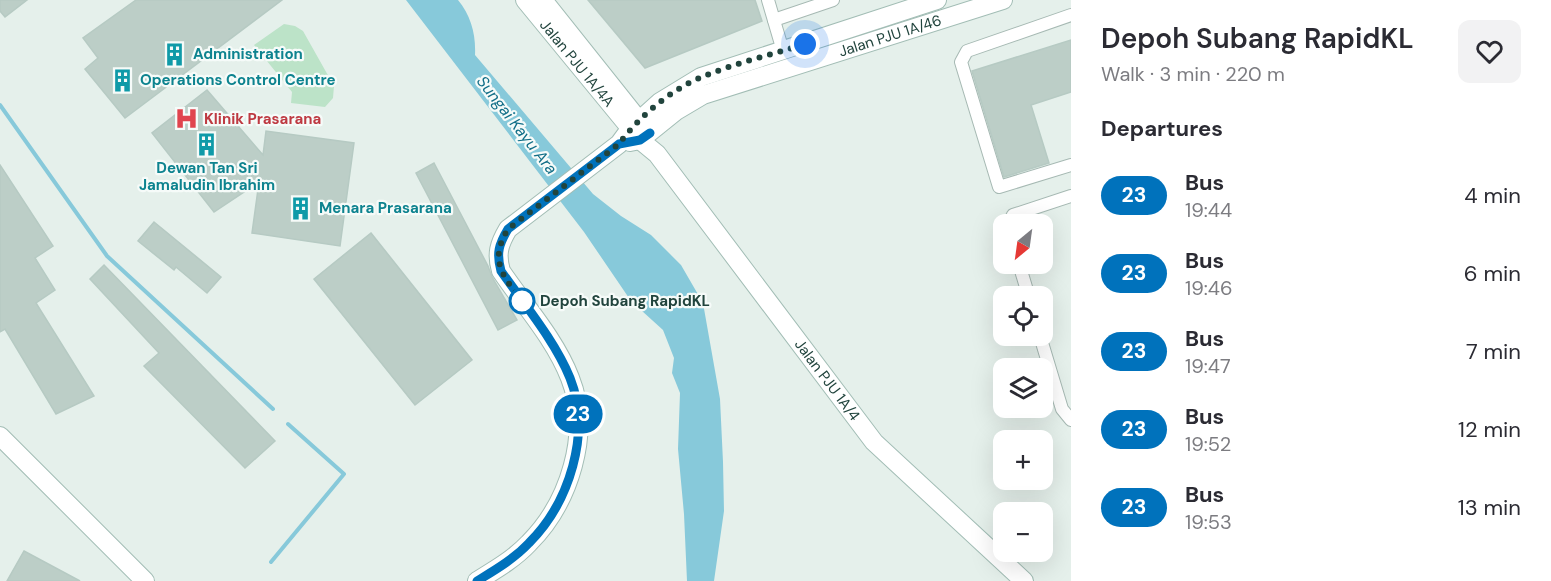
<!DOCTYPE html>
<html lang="en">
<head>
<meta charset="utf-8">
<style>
	:root { --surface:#fff; --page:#f2f2f3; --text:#2b2b33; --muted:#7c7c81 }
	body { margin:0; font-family:"DM Sans",sans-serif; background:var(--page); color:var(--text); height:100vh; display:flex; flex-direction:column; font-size:22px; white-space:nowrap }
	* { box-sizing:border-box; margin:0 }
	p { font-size:20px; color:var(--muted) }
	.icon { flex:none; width:33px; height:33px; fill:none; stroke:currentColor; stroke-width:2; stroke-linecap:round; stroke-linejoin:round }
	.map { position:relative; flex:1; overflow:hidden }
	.side { display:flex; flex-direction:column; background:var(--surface); width:480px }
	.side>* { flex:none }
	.badge { padding:0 12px; border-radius:20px; font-size:21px; line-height:39px }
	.needle { width:39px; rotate:209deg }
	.tools { position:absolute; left:993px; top:214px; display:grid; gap:12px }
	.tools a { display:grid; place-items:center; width:60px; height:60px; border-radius:12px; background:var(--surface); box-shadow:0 6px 24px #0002; font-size:30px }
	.you { position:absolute; width:30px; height:30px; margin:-15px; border:4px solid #fff; border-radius:50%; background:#1a73e8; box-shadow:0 0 0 9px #1a73e833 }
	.map>.badge { position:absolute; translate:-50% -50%; box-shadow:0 0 0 3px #fff }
	h2 { padding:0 30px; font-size:22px; line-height:54px }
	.round { display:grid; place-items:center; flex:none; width:63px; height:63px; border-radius:12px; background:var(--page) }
	.headline { display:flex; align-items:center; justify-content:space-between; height:102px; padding:0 30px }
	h1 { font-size:28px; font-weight:600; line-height:45px }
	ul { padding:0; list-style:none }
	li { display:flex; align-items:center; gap:18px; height:78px; padding:0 30px }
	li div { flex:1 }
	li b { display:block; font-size:22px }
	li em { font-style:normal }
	li .badge { min-width:66px; font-weight:700; text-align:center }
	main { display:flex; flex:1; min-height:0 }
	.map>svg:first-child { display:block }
	.green { fill:#bce3c8 }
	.water { fill:#87c9da }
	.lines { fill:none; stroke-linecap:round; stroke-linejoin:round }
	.stream { stroke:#87c9da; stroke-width:4 }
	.building { fill:#bccec7; stroke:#b6cac3; stroke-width:1.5 }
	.street-casing { stroke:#a6b9b3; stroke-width:14 }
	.secondary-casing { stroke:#a2bdb5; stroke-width:20 }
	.street { stroke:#fff; stroke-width:12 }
	.secondary { stroke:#fff; stroke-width:18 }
	.line-casing { stroke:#fff; stroke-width:14 }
	.line { stroke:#0072bc; stroke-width:9 }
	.walk { stroke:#21443d; stroke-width:6; stroke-dasharray:0 10.8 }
	.stop-dot { fill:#fff; stroke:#0072bc; stroke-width:3 }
	.labels { text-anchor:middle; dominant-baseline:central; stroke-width:4.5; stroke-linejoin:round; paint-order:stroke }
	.street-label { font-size:15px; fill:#21443d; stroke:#f6fbf9 }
	.culture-label { font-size:15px; font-weight:bold; fill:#0d838f; stroke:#f6fbf9; text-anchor:start }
	.health-label { font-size:15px; font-weight:bold; fill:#be3a42; stroke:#f6fbf9; text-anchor:start }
	.stop-label { font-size:15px; font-weight:bold; fill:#21443d; stroke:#f6fbf9; text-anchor:start }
	.water-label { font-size:16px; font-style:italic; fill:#136f88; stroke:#f6fbf9 }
</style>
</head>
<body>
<main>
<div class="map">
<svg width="1071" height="581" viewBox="0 0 1071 581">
	<rect width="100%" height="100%" fill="#e5f0eb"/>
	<path class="green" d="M284,24L295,26L303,31L334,86L333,98L325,107L291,103L292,92L254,45Z"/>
	<path class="water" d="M406,0H458C471,16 476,34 475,55L593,194L621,216L651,235L681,265L703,303L720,399L723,462L724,511L714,581H687L684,514L678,449L680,393L672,373L674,358L663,330L631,301L584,232Z"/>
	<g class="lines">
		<g class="stream">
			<path d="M0,105L107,256L273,409"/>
			<path d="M271,562L344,474L288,424"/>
		</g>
	</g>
	<g class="building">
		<path d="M0,0H27L5,17L0,11Z"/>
		<path d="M136,0H282L125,118L85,69L98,58L83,38Z"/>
		<path d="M588,0H755L762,21L645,68Z"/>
		<path d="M1071,40V92L1031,105L1049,163L1004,177L972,71Z"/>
		<path d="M207,90L263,155L266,131L354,143L340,246L252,233L259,182L214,212L152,133Z"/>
		<path d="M434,163L488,266L492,277L517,320L498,330L416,173Z"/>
		<path d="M0,165L53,246L35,258L55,290L36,303L94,396L56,414L5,329L0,332Z"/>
		<path d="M154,222L221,277L207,293L176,267L174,270L138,241Z"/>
		<path d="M371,233L472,360L415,405L314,279Z"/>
		<path d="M104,265L275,441L245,468L144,366L159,353L90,279Z"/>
		<path d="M24,551L80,581H7Z"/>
	</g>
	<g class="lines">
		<defs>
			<g id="street">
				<path d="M768,0L783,51"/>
				<path d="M1071,15L967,51L961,62L999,187L1071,165"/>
				<path d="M774,20L833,0"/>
				<path d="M1008,225L1013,215L1071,196"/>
				<path d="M1019,264L1029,297"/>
				<path d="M1040,336L1062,409L1071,420"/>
			</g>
			<g id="secondary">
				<path id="s1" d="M525,0L640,140L657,154L874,442L1024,581"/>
				<path d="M543,0L645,128"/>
				<path id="s2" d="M630,142L640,140L676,111L703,95L1003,0"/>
				<path d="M0,436L145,581"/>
				<path d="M477,581C495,570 514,559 529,543C569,503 592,433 570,378C555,339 524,305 501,271C496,254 499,244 508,229L619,144L630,129L660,102L701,77L937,0"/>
			</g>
		</defs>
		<use href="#street" class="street-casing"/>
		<use href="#secondary" class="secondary-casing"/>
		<use href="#street" class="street"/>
		<use href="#secondary" class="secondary"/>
	</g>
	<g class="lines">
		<defs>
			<path id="line" d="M477,581C495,570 514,559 529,543C569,503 592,433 570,378C555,341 524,304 501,271C496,253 499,244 508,229L614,148L619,144L640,140L650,133"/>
		</defs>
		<use href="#line" class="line-casing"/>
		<use href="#line" class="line"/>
		<path class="walk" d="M522,301C502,275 489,260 508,229L619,144C639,117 670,90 702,77C735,63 771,55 805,44"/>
	</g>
	<defs>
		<symbol id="building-bare" viewBox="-9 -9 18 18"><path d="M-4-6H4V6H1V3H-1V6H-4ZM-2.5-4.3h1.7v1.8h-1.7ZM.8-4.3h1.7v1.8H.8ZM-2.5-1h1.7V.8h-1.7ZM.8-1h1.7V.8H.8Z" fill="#0f9aa8" stroke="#f6fbf9" stroke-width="2.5" paint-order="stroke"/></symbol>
		<symbol id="hospital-bare" viewBox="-9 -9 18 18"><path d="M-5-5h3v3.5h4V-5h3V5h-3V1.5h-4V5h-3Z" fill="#e0444e" stroke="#f6fbf9" stroke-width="2.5" paint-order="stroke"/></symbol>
	</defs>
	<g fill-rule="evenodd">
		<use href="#building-bare" x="158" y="38" width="33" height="33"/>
		<use href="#building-bare" x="106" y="64" width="33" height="33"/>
		<use href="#hospital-bare" x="170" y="102" width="33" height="33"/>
		<use href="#building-bare" x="190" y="128" width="33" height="33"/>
		<use href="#building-bare" x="284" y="192" width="33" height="33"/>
	</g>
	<circle class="stop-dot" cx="522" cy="301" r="12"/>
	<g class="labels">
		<g class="street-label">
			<text stroke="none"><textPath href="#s2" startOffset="284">Jalan PJU 1A/46</textPath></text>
			<text stroke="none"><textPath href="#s1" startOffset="82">Jalan PJU 1A/4A</textPath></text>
			<text stroke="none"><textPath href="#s1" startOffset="486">Jalan PJU 1A/4</textPath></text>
		</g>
		<g class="culture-label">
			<text x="193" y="54">Administration</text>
			<text x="140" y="80">Operations Control Centre</text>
			<text x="207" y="168" text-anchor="middle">Dewan Tan Sri<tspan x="207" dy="17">Jamaludin Ibrahim</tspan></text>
			<text x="319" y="208">Menara Prasarana</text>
		</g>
		<g class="health-label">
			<text x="204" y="119">Klinik Prasarana</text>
		</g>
		<g class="stop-label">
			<text x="540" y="301">Depoh Subang RapidKL</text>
		</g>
		<g class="water-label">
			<text transform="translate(517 125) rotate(52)">Sungai Kayu Ara</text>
		</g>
	</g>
</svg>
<div class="tools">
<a><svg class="needle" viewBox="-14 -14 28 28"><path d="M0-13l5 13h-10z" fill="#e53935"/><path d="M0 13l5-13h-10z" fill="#7c7c81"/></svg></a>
<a><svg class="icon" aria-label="locate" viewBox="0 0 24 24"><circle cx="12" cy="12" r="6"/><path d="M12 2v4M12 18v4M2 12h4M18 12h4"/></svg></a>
<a><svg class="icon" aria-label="layers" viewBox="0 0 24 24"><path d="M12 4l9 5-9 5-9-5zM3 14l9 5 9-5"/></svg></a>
<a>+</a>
<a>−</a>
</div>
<div class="you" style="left:805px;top:44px"></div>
<b class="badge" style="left:578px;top:414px;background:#0072bc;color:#fff">23</b>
</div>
<section class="side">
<div class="headline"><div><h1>Depoh Subang RapidKL</h1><p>Walk · 3 min · 220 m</p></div><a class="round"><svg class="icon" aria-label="heart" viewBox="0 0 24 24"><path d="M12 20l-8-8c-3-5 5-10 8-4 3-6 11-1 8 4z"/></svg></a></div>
<h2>Departures</h2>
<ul>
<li><span class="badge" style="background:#0072bc;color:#fff">23</span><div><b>Bus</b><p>19:44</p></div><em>4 min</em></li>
<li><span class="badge" style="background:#0072bc;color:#fff">23</span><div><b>Bus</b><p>19:46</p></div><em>6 min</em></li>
<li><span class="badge" style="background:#0072bc;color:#fff">23</span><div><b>Bus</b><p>19:47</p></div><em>7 min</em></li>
<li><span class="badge" style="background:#0072bc;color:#fff">23</span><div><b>Bus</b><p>19:52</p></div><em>12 min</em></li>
<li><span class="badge" style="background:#0072bc;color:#fff">23</span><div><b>Bus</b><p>19:53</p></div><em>13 min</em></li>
</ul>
</section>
</main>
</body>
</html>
